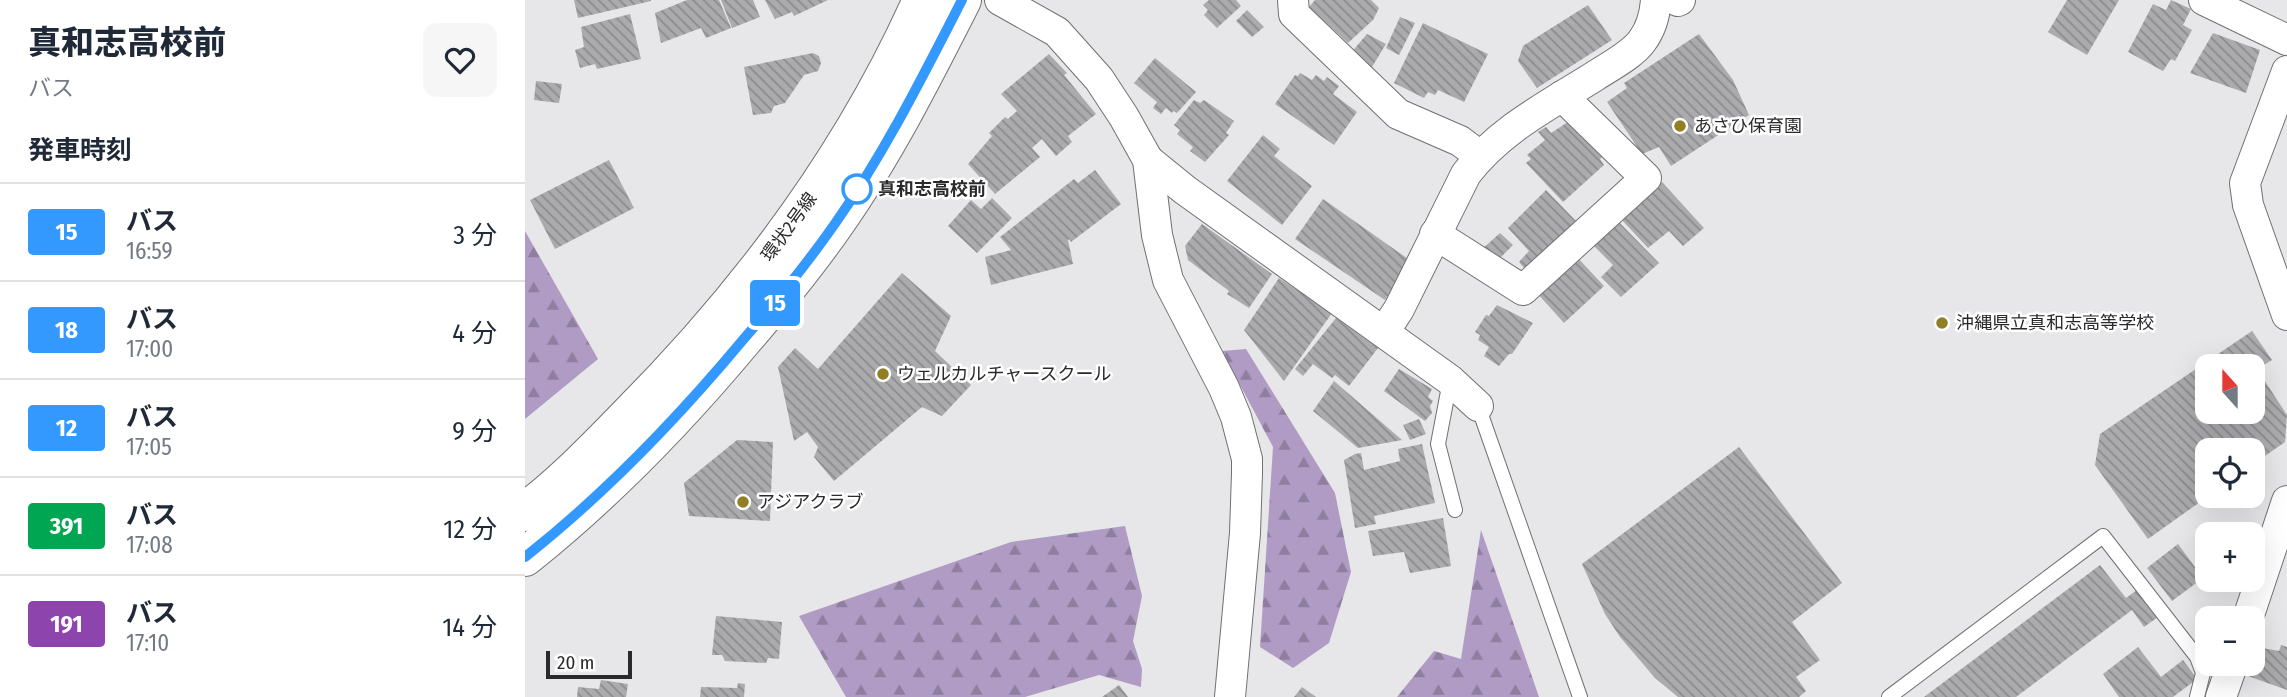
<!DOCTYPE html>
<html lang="ja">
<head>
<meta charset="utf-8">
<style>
	:root { --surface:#fff; --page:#f6f6f7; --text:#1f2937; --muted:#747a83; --line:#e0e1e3 }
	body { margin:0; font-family:"Fira Sans Condensed","Noto Sans JP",sans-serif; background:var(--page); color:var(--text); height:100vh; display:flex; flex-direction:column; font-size:26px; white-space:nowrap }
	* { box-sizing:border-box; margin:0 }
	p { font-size:23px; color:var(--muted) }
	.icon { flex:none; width:38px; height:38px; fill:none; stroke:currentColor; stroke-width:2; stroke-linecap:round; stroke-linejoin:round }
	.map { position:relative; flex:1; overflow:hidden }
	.sheet { display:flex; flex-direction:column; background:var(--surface); width:525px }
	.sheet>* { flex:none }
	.badge { padding:0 14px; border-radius:5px; font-size:24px; line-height:46px }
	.needle { width:46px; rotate:339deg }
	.tools { position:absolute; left:1670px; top:354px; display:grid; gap:14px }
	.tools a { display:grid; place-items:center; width:70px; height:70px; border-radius:14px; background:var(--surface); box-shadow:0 7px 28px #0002; font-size:35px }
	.scale { position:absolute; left:21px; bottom:18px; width:86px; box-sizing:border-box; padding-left:7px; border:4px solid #2a292b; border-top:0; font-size:19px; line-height:24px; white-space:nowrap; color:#2a292b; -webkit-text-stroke:5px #fff; paint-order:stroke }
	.map>.badge { position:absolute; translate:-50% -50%; box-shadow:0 0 0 4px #fff }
	h2 { padding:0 28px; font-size:26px; line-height:63px }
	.round { display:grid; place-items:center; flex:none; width:74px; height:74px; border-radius:14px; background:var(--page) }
	.head { display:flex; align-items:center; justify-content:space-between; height:119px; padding:0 28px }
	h1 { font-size:33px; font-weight:800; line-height:52px }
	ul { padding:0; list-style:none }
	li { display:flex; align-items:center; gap:21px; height:98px; padding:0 28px; border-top:2px solid var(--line) }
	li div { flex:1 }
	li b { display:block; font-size:26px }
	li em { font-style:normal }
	li .badge { min-width:77px; font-weight:700; text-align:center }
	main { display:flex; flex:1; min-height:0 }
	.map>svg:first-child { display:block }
	.forest { fill:url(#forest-firs) }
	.building { fill:url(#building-back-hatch); fill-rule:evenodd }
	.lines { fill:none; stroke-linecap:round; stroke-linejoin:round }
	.service-casing { stroke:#717072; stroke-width:16 }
	.minor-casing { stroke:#717072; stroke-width:32 }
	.primary-casing { stroke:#717072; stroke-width:40 }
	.service { stroke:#fff; stroke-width:14 }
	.minor { stroke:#fff; stroke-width:30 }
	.primary { stroke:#fff; stroke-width:38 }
	.line-casing { stroke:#fff; stroke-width:16 }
	.line { stroke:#39f; stroke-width:10 }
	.poi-dot { fill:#917f26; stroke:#fff; stroke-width:2.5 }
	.stop-dot { fill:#fff; stroke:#39f; stroke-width:3.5 }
	.labels { text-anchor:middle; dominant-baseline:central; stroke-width:5; stroke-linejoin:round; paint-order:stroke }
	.poi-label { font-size:18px; fill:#2a292b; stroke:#fff; text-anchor:start }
	.stop-label { font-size:18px; font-weight:bold; fill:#2a292b; stroke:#fff; text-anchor:start }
	.street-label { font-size:18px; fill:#2a292b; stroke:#fff }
</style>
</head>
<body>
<main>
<section class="sheet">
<div class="head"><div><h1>真和志高校前</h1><p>バス</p></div><a class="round"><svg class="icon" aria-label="heart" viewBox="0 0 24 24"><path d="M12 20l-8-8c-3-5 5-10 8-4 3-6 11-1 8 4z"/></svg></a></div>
<h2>発車時刻</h2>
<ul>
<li><span class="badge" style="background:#39f;color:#fff">15</span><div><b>バス</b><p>16:59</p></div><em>3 分</em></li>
<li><span class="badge" style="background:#39f;color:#fff">18</span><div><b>バス</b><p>17:00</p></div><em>4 分</em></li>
<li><span class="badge" style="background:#39f;color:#fff">12</span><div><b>バス</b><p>17:05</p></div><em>9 分</em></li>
<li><span class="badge" style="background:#00a651;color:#fff">391</span><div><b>バス</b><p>17:08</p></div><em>12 分</em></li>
<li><span class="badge" style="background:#8e44ad;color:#fff">191</span><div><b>バス</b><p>17:10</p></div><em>14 分</em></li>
</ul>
</section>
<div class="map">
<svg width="1762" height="697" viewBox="0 0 1762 697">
	<defs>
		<pattern id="forest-firs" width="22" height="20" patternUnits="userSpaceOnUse" patternTransform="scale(1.75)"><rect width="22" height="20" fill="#af9bc4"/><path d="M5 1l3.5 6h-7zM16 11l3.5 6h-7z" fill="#8f7e9f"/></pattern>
		<pattern id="building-back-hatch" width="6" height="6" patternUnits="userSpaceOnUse" patternTransform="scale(1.75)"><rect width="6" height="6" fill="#abaaad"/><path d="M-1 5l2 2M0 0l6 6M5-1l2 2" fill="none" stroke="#8b8a8d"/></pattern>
	</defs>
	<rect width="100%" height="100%" fill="#e7e6e9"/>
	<g class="forest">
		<path d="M0,231L73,359L0,419Z"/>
		<path d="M721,349L810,493L826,572L804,643L768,668L735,647L748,447L697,351Z"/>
		<path d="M600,526L617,596L608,641L617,669L616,687L574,675L500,697H321L274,616L486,542Z"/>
		<path d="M956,530L1014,697H872L909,651L936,659Z"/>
	</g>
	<g class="building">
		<path d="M49,0H126V1L53,18Z"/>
		<path d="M162,0H194L206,28L181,38L176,28L136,43L130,13Z"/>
		<path d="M196,0H228L235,17L207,28Z"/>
		<path d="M240,0H303L269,16L267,12L250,19Z"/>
		<path d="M684,0H711L716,6L692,28L679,15L683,10L678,5Z"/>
		<path d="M790,0H846L854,8L848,20L823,43L784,7Z"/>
		<path d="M1542,0H1594L1562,55L1523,32Z"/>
		<path d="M1646,0L1666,9L1658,25L1667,30L1650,61L1646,59L1638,71L1603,52L1628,4L1641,10Z"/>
		<path d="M1063,5L1087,40L1012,88L993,61L998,46Z"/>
		<path d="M722,10L739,27L727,37L711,21Z"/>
		<path d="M105,14L116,59L72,69L70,64L55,68L50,50L59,47L56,27Z"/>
		<path d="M875,17L890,23L874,55L861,48Z"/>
		<path d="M898,23L963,54L939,102L913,90L910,95L903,92L899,98L869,83Z"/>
		<path d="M1688,33L1735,50L1721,93L1665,73Z"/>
		<path d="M842,34L861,44L844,72L825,54Z"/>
		<path d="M1174,34L1208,80L1224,115L1146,166L1134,147L1117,154L1082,102L1102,88L1099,83Z"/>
		<path d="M288,53L294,56L296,63L293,71L279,75L260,103L249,106L246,113L228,115L219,67Z"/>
		<path d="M524,54L542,73L539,75L571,114L543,136L547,142L531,156L517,139L507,148L515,157L470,194L443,164L467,136L464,133L480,117L483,119L492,111L476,94Z"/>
		<path d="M630,58L671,92L652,113L648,111L647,113L641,108L636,114L628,108L632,102L609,83Z"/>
		<path d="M775,73L787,80L791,75L799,81L802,77L814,86L808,94L832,112L809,145L750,104L770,75L773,76Z"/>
		<path d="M11,81L37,84L34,103L9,100Z"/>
		<path d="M669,100L675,103L679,100L709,121L701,133L704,135L680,162L665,151L668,147L652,134L655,130L649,125Z"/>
		<path d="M1049,118L1082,152L1075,159L1079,165L1038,202L1001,163L1006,159L1002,155L1020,140L1013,132L1021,127L1026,133Z"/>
		<path d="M738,135L755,149L749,156L787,186L757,225L702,181Z"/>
		<path d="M84,160L109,208L30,249L5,200Z"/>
		<path d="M570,170L596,204L546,242L544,239L543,240L548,264L466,285L460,257L486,250L475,237L549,179L553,183Z"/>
		<path d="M1137,182L1179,228L1158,246L1144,231L1123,248L1096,219Z"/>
		<path d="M1021,190L1051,221L1001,270L994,262L1004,251L983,228Z"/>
		<path d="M467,198L487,218L452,253L423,226L446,200L456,209Z"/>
		<path d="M798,199L886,261L860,300L770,239Z"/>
		<path d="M1091,219L1134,263L1096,297L1076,277L1088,265L1065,242Z"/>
		<path d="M677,224L747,274L724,308L702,294L704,291L663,260L660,246Z"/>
		<path d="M975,233L988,245L972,261L955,251Z"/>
		<path d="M1052,257L1079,286L1039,323L1012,293Z"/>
		<path d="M377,273L426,316L410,351L446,385L417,416L397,407L309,481L289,457L293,447L282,432L269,441L253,367L270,348L293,369Z"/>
		<path d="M754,278L807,313L759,381L719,330Z"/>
		<path d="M972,305L1008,323L987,354H984L974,366L959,356L964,347L953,340L955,335L950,332L961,315L964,316Z"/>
		<path d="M811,318L853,348L824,386L810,375L807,378L788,364L778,376L770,369Z"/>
		<path d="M1727,331L1747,360L1732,369L1762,415L1760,442L1727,465V450H1682V497L1623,539L1570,465L1575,434ZM1682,366H1727V411H1682Z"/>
		<path d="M874,369L907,389L903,397L908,401L905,406L907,413L900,421L859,391Z"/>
		<path d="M809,381L877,440L833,448L788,411Z"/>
		<path d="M894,419L901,434L885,440L878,425Z"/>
		<path d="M212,440L248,442L245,521L164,516L159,483Z"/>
		<path d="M897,444L910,503L849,516L851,524L830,528L819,460L830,454L836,453L839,470L875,461L873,449Z"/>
		<path d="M1214,447L1317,583L1267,622L1295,660L1271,677L1281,691L1274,697H1153L1130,678L1095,637L1080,614L1057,564Z"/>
		<path d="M918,518L926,566L885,573L879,552L848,556L843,531Z"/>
		<path d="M1653,544L1678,578L1647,601L1622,568Z"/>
		<path d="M1575,565L1601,598L1612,590L1633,617L1619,627L1607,610L1491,697H1399Z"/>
		<path d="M1696,579H1720L1716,591L1694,584Z"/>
		<path d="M191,616L257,622L254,659L243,658L241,663L200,661L197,655H187Z"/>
		<path d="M1756,645L1762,647V690L1723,676L1732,647L1754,651Z"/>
		<path d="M1613,647L1636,677L1658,660L1672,679L1648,697H1594L1578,674Z"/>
		<path d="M76,680L103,684L101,697H52L53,687L74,689Z"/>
		<path d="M213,683L220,684L219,697H175L176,687L212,688Z"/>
		<path d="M594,685L603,697H577Z"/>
		<path d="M777,687L791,697H769Z"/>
	</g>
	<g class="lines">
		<defs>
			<g id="service">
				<path d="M925,381L913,444L930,510"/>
				<path d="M953,406L1055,697"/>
				<path d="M1364,697L1578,536L1672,657L1678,673L1672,697"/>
			</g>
			<g id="minor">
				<path d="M475,0L532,32L574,79L599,117L623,160L632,235L643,280L699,388L711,417L722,459V473L720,533L705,697"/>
				<path d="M768,0L769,14L873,114L935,141L955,156"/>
				<path d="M1679,0L1762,40"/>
				<path d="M1153,1L1155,0"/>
				<path d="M1762,71L1720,183L1723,205L1762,315"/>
				<path d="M623,160L660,190L925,380L953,406"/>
				<path d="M910,234L998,290L1121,178L1037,96"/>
				<path d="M859,332L874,309L941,174C974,130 1024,105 1070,76C1085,66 1107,55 1117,41C1126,29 1130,14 1131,0"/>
				<path d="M1723,618L1762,501"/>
				<path d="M1696,697L1708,663"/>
			</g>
			<g id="primary">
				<path d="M0,512C38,483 72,448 105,414C224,294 328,155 397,0"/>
				<path d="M0,557C80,493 151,420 217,341C249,304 281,265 309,225C359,154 398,77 437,0"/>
			</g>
		</defs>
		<use href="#service" class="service-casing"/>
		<use href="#minor" class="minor-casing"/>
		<use href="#primary" class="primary-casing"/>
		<use href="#service" class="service"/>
		<use href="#minor" class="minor"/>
		<use href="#primary" class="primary"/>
	</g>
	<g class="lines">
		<defs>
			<path id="line" d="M0,557C81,493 151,420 217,341C249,304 281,265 309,225C359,154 398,76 437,0"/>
		</defs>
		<use href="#line" class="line-casing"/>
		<use href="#line" class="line"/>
	</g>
	<g class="poi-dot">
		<circle cx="1155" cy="126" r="7"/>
		<circle cx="1417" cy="323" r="7"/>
		<circle cx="358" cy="374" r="7"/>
		<circle cx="218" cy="502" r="7"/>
	</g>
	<circle class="stop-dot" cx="332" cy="189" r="14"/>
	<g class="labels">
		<g class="poi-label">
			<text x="1169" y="126">あさひ保育園</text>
			<text x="1431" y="323">沖縄県立真和志高等学校</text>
			<text x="372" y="374">ウェルカルチャースクール</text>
			<text x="232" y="502">アジアクラブ</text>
		</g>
		<g class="stop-label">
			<text x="353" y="189">真和志高校前</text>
		</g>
		<g class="street-label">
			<text transform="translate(264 227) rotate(-54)">環状2号線</text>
		</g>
	</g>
</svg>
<div class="tools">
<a><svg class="needle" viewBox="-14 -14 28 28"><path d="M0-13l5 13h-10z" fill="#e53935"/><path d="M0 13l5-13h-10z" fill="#747a83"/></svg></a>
<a><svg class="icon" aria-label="locate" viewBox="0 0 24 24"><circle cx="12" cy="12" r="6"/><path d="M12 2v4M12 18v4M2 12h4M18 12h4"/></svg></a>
<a>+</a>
<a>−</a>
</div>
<div class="scale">20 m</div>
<b class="badge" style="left:250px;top:303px;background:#39f;color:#fff">15</b>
</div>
</main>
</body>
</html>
